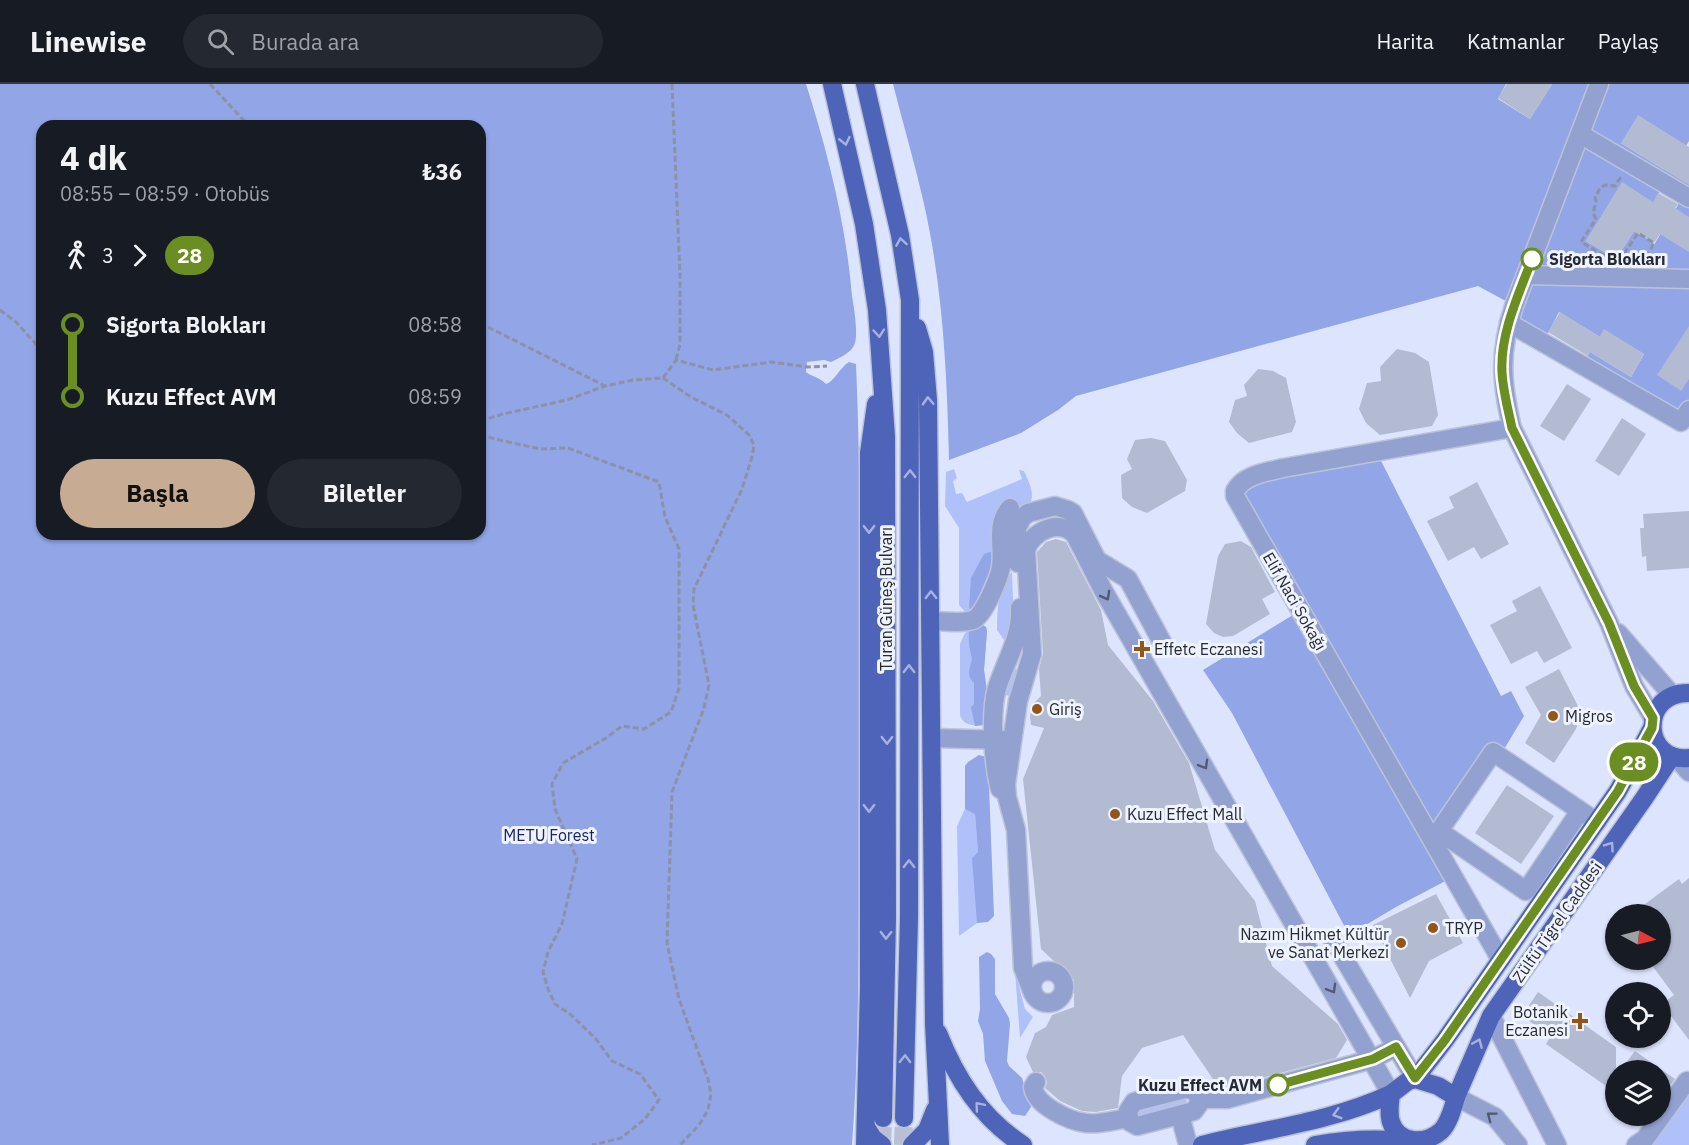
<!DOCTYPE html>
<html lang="tr">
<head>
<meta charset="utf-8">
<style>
	:root { --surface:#171b24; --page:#242831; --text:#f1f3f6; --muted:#9ea1a6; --line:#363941; --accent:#c7ac93 }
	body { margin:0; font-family:"IBM Plex Sans",sans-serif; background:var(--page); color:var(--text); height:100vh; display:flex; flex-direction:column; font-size:22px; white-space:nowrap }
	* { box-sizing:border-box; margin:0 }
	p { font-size:20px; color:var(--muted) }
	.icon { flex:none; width:33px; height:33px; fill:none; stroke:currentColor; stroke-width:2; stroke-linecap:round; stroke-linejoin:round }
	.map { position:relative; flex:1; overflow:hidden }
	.sheet { position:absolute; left:36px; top:36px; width:450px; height:420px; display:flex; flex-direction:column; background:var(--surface); border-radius:18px; box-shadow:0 2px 4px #0004 }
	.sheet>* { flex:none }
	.badge { padding:0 12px; border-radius:20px; font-size:21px; line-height:39px }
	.needle { width:39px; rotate:97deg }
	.controls { position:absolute; left:1605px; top:820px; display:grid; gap:12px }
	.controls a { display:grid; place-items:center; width:66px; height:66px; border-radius:50%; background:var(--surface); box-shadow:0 2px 4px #0004; font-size:30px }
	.map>.badge { position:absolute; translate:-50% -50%; box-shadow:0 0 0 3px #fff }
	.legs { display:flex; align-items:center; gap:9px; height:66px; padding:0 24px; font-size:20px }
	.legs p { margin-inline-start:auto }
	.overview { display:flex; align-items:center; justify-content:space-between; height:102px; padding:0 24px }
	h1 { font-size:33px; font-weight:800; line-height:45px }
	.primary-button { display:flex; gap:12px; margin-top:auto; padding:12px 24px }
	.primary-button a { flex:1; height:69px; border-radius:36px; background:var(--accent); color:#111; font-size:24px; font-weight:800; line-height:69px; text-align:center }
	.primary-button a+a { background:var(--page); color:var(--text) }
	ul { padding:0 24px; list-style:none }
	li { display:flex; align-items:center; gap:21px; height:72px; font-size:22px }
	li i { display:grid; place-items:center; width:9px; height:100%; margin:0 8px; background:currentColor }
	li i::after { content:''; width:15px; height:15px; margin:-8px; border:4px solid; border-radius:50%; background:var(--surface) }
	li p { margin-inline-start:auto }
	li:first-child i { background:linear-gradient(#0000 50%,currentColor 0) }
	li:last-child i { background:linear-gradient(currentColor 50%,#0000 0) }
	header { display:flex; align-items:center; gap:36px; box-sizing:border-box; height:84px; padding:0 30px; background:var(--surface); border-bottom:2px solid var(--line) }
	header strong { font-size:28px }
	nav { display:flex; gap:33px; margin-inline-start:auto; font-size:21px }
	.search { width:420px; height:54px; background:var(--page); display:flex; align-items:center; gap:15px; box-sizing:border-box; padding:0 21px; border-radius:33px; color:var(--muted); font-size:22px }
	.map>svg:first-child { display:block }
	.green { fill:#afc1f8 }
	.forest { fill:#91a5e7; fill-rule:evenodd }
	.building { fill:#b3bbd3 }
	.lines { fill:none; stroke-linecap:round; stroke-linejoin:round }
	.major-tunnel { stroke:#b9c0d5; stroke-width:18; stroke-dasharray:18 9; stroke-linecap:butt }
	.minor-casing { stroke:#bcc3d9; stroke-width:21 }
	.major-casing { stroke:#bcc3d9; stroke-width:21 }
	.path { stroke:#8c92a4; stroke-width:3; stroke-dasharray:6 3; stroke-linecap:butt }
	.minor { stroke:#92a1d0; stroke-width:18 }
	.major { stroke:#4e64b8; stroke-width:18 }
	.oneway { stroke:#a7b3de }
	.oneway2 { stroke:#525a72 }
	.line-1-casing { stroke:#fff; stroke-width:14 }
	.line-1 { stroke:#6b8e23; stroke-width:9 }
	.stop-1-dot { fill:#fff; stroke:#6b8e23; stroke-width:3 }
	.poi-dot { fill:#935619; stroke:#eff3fd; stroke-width:2 }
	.labels { text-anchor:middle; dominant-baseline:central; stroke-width:6; stroke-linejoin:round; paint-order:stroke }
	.stop-label { font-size:16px; font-weight:bold; fill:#272a33; stroke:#eff3fd; text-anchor:start }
	.street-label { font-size:16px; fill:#272a33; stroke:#eff3fd }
	.poi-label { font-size:16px; fill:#272a33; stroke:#eff3fd; text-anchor:start }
	.park-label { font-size:16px; fill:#19236e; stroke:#eff3fd }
</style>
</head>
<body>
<header>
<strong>Linewise</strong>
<div class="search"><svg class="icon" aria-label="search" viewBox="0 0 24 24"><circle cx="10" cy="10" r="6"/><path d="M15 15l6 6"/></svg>Burada ara</div>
<nav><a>Harita</a><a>Katmanlar</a><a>Paylaş</a></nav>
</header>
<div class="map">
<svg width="1689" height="1061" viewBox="0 0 1689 1061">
	<rect width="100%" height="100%" fill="#dde5fe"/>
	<g class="green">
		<path d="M954,385L957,394L953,397L956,410L962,409L967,418L1022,395L1019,386L1024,387C1029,399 1036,410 1029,422L994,435L993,478L973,526L967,530L959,521V444L945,422L946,388Z"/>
		<path d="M1012,488L1014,543L1007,560L997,546C997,524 998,506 1012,488Z"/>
		<path d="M981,540L986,543L987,547L984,586L988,614L983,641C975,643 962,641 960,631V560L965,549Z"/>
		<path d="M1013,584L1018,586L1011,612L1004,611Z"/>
		<path d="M965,725L975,729L978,768V833L977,839L959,852L957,742Z"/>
		<path d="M1015,887L1025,925L1033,933L1020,954Z"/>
		<path d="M1689,1007V1061H1649Z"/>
		<path d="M1186,1013L1187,1021L1139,1034L1137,1030L1138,1025Z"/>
	</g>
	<g class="forest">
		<path d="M0,0H806C828,69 846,140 852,212C854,224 858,247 855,259C852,269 839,274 831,278L824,276L807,278L806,288C812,293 820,293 826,300C835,297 840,283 849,278L856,280C862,416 859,553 859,689C858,813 861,937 852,1061H0ZM42,42H480V450H42Z"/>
		<path d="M893,0H1506L1498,15L1530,35L1552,0H1689V57L1686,62L1621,59L1663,85L1689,91V326L1681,338L1509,239L1515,222L1478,202L1076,312L1058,326L1021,349L949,376C947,290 943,204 924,120C915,80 903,40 893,0ZM1622,99L1653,119L1664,100L1684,111L1649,169L1654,159L1634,147L1616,175L1586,157ZM1559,228L1600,253L1604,246L1644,270L1631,293L1590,268L1586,275L1547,251Z"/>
		<path d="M1376,367L1501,612L1511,607L1524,632L1500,672L1433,756L1453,793L1396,823L1349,851L1232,629L1203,586L1301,526L1236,403Z"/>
		<path d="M993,467L992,482L973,526L969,524L971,494L984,470Z"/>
		<path d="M981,540L986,543L987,547L984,586L988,614L986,639L983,641L975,642L971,623L974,620V599C966,591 970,585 972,575C970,563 968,560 969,547Z"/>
		<path d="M979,671L986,673L988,676L994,832L988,838L977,839L972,774L978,768L975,730L965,725V682L968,678Z"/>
		<path d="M987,868L991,870L995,875V910L1009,934L1010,940L1007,977L1009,982L1022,994L1031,1023L1025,1032L1012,1030L1002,1017L985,977L983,950L978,937L980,925L979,873Z"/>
	</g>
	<g class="building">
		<path d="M1507,0H1552L1530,35L1498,14Z"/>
		<path d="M1638,31L1689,63V101L1621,59Z"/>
		<path d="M1622,98L1653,118L1658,109L1678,120L1675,124L1689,133V168L1660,150L1654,159L1634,147L1616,175L1586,157Z"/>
		<path d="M1560,228L1600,253L1604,245L1644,270L1631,293L1590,268L1588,272L1548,248Z"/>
		<path d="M1689,242V295L1681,307L1657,291Z"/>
		<path d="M1397,265L1415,269L1429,278L1438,331L1432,342L1380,351L1366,339L1359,325L1367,299L1381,297L1380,283Z"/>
		<path d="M1258,285L1273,287L1286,294L1296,338L1292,348L1249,359L1237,349L1229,338L1235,316L1247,312L1244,301Z"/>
		<path d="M1567,300L1591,315L1564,357L1540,342Z"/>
		<path d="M1622,334L1646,350L1619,392L1595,377Z"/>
		<path d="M1151,354L1165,357L1187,396L1185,407L1147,429L1132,423L1122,414L1121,391L1132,385L1127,375L1135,356Z"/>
		<path d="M1477,398L1509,460L1481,475L1474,463L1448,477L1427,437L1454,424L1449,413Z"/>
		<path d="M1689,427V484L1647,487L1646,472L1642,473L1640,444H1644L1643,430Z"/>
		<path d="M1056,455L1066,458L1101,526L1108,561L1153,617L1189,679L1215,766L1255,817L1272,882L1338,940L1347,956L1336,974L1225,1004H1219L1183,951L1142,964L1122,992L1118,1024L1096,1028L1082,1027L1060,1017L1045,1004L1047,999L1045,992L1041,988H1033L1026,973L1035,949L1046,943L1052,931L1074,923V896L1041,865L1023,695L1044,644L1031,641L1030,632L1034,619L1041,612L1039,585L1043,570L1037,468L1046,458Z"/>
		<path d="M1241,457L1251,463L1275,508L1262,515L1270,530L1233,552L1223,553L1214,549L1206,540L1218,472L1225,460Z"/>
		<path d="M1540,502L1572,564L1544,579L1537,567L1511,580L1490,541L1517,527L1512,517Z"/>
		<path d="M1559,585L1577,620L1580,633L1576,645L1554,679L1525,659L1541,631L1525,603Z"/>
		<path d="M1507,701L1554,732L1521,780L1475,749Z"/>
		<path d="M1689,794V956L1662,920L1674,911L1648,876H1660V831H1630L1679,795L1682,800Z"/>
		<path d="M1436,810L1463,859L1429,877L1410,914L1373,841Z"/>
		<path d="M1538,908L1616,963V1009L1546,960L1551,952L1522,932Z"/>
		<path d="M1635,967L1675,995L1660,1014V987H1620Z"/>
	</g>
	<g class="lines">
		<g class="major-tunnel">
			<path d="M882,1061L883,1034"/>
			<path d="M903,1061L904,1034"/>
		</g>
		<defs>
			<g id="minor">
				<path d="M1599,0L1514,222C1499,268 1501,297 1512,344L1609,539L1634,602L1653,634"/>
				<path d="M1580,50L1689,114"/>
				<path d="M1526,191L1689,195"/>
				<path d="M1509,239L1681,338L1689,326"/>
				<path d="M1018,479L1017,444L1022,434L1028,429L1055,422L1068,426L1073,429L1097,476L1128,495L1163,560"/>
				<path d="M931,537C944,537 962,540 973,536C984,532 999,494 1001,483C1004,462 995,441 1010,424"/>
				<path d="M1618,549L1672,611"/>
				<path d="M932,654L1005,656"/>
				<path d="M1677,674L1689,688"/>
				<path d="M1000,705C993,680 990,628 997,604C1005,578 1022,552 1020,524"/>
				<path d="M1439,747L1526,807L1580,727"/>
				<path d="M1433,756L1493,668L1597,738"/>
				<path d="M1333,856L1415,995"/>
				<path d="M1501,876L1235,412V407C1243,391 1267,388 1283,384L1512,344"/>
				<circle cx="1048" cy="903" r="16"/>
				<path d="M1033,909L1023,884L1016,746L1007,713L1006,700L1018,617L1032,570L1026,466C1032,447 1060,434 1075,451L1103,506L1391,1010"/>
				<path d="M1491,932L1557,1061"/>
				<path d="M1036,998L1033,1003C1035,1021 1069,1037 1086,1039C1099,1041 1115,1036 1128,1034"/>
				<path d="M1185,1005C1195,1005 1199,1010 1199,1020L1194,1027L1137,1042L1130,1038L1128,1027L1134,1018Z"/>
				<path d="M1456,1013L1495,1033L1518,1061"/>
				<path d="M1199,1015H1227L1373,975L1396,963"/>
				<path d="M1180,1031L1188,1061"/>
				<path d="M1636,1061L1645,1055L1687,997"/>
			</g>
			<g id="major">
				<path d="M832,0L864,140L877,226L886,353L887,833L883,1034"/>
				<path d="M865,0L900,151L910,216L909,833L904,1034"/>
				<path d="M917,244L924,268L928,316L934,939L940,1061"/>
				<path d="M1689,609C1639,608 1642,679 1689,674"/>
				<path d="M938,949C956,994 981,1034 1023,1061"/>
				<path d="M1415,995L1445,956L1618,707L1652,644"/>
				<path d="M1415,995L1438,1002L1456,1013C1453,1024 1449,1039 1441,1047C1425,1061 1398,1060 1391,1038C1388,1029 1390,1019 1391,1010L1408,997Z"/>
				<path d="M1456,1013L1491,932L1645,713L1672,672"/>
				<path d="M866,1043L873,1054L882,1061"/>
				<path d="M865,1061L869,904V369L876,320"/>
				<path d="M912,1061L927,1046L935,1026"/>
				<path d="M1202,1061C1265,1045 1331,1038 1391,1010"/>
				<path d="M1315,1061C1347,1055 1376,1054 1409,1057"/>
			</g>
		</defs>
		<use href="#minor" class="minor-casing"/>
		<use href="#major" class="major-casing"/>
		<g class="path">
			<path d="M210,0L249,42"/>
			<path d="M672,0L680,191V260L676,276"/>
			<path d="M1612,176L1581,158L1596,135L1593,129L1596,118L1595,113L1601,103L1606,101L1615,102L1622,91"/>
			<path d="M1619,177L1638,149L1654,159L1644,177"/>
			<path d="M0,226L16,238L42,267"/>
			<path d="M480,239L605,302"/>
			<path d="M663,294L691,313L727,331L749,351L754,361L752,373L742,405L694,505L693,521L709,601L704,624L672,708L667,859L679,915L708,995L711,1010L708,1026L699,1041L680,1061"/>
			<path d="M480,337L503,330L567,316L605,302L633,296L663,294L676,276L713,286L771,278L808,283L827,282"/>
			<path d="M480,350L495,355L540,365L568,364L659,398L665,433L679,465V604L671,628L644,645L622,642L606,654L563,679L552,700L555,725L577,775L562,840L548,868L543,888L548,905L555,920L570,930L596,955L612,977L640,990L659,1016L645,1035L621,1054L592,1061"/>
		</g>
		<use href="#minor" class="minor"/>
		<use href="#major" class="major"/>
	</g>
	<defs><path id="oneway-chevron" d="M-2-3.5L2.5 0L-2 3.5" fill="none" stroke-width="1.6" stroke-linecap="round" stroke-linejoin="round" transform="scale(1.5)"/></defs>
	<g class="oneway">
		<use href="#oneway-chevron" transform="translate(845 57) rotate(77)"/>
		<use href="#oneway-chevron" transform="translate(901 158) rotate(-99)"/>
		<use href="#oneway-chevron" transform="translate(879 249) rotate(85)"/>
		<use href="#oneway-chevron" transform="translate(928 317) rotate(-93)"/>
		<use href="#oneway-chevron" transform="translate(910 390) rotate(-90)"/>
		<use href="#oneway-chevron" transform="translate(869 445) rotate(90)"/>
		<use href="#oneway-chevron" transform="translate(931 511) rotate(-91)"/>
		<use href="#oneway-chevron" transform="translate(909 585) rotate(-90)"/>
		<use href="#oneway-chevron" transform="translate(887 656) rotate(90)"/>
		<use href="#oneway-chevron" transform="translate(869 724) rotate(90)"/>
		<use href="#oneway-chevron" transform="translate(1610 762) rotate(-55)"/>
		<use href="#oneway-chevron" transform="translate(909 780) rotate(-90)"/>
		<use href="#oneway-chevron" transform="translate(886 851) rotate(91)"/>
		<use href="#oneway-chevron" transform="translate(1478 959) rotate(-67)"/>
		<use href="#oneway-chevron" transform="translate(905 975) rotate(-89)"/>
		<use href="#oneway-chevron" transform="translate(979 1022) rotate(-130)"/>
		<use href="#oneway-chevron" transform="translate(1337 1030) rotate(164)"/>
	</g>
	<g class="oneway2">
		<use href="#oneway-chevron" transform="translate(1106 512) rotate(61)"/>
		<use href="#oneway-chevron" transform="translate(1204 681) rotate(60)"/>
		<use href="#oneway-chevron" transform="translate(1332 905) rotate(60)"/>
		<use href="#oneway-chevron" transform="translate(1491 1032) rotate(-143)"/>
	</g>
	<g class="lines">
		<defs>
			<path id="line-1" d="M1278,1001L1373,975L1396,963L1415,994L1445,956L1618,707L1652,644L1653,634L1634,602L1609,539L1512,344C1508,325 1503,307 1502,288C1500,249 1519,210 1532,175"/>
		</defs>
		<use href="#line-1" class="line-1-casing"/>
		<use href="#line-1" class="line-1"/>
	</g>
	<g class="stop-1-dot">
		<circle cx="1532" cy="175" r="10"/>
		<circle cx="1278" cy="1001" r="10"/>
	</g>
	<g class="poi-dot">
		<path d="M1139 556h6v6h6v6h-6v6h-6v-6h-6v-6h6z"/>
		<circle cx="1037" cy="625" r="6"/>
		<circle cx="1553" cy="632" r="6"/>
		<circle cx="1115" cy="730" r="6"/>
		<circle cx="1433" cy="844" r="6"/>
		<circle cx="1401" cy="859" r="6"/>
		<path d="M1577 928h6v6h6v6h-6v6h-6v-6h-6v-6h6z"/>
	</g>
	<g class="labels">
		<g class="stop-label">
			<text x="1549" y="175">Sigorta Blokları</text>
			<text x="1262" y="1001" text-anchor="end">Kuzu Effect AVM</text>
		</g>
		<g class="street-label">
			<text transform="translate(886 515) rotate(-90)">Turan Güneş Bulvarı</text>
			<text transform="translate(1295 517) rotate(60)">Elif Naci Sokağı</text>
			<text transform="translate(1557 838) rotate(-55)">Zülfü Tigrel Caddesi</text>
		</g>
		<g class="poi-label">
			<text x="1154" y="565">Effetc Eczanesi</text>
			<text x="1049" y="625">Giriş</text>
			<text x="1565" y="632">Migros</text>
			<text x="1127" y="730">Kuzu Effect Mall</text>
			<text x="1445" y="844">TRYP</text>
			<text x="1389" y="850" text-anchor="end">Nazım Hikmet Kültür<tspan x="1389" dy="18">ve Sanat Merkezi</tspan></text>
			<text x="1568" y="928" text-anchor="end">Botanik<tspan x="1568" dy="18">Eczanesi</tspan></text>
		</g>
		<g class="park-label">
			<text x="549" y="751">METU Forest</text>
		</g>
	</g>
</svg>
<div class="controls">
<a><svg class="needle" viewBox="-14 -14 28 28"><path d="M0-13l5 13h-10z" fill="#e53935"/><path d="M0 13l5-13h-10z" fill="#9ea1a6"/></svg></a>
<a><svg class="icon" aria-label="locate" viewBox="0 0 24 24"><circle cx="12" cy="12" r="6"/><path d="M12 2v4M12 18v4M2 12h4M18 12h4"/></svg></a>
<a><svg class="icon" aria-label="layers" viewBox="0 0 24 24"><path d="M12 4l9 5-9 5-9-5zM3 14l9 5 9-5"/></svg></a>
</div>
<b class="badge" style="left:1634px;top:678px;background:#6b8e23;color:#fff">28</b>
<section class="sheet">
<div class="overview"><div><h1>4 dk</h1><p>08:55 – 08:59 · Otobüs</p></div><b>₺36</b></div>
<div class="legs"><svg class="icon" aria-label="walk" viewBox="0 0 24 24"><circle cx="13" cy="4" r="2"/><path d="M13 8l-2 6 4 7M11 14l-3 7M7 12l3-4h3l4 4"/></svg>3<svg class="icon" aria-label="forward" viewBox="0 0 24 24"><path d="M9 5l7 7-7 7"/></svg><b class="badge" style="background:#6b8e23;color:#fff">28</b></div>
<ul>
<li><i style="color:#6b8e23"></i><b>Sigorta Blokları</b><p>08:58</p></li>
<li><i style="color:#6b8e23"></i><b>Kuzu Effect AVM</b><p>08:59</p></li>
</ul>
<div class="primary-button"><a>Başla</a><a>Biletler</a></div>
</section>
</div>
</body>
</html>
